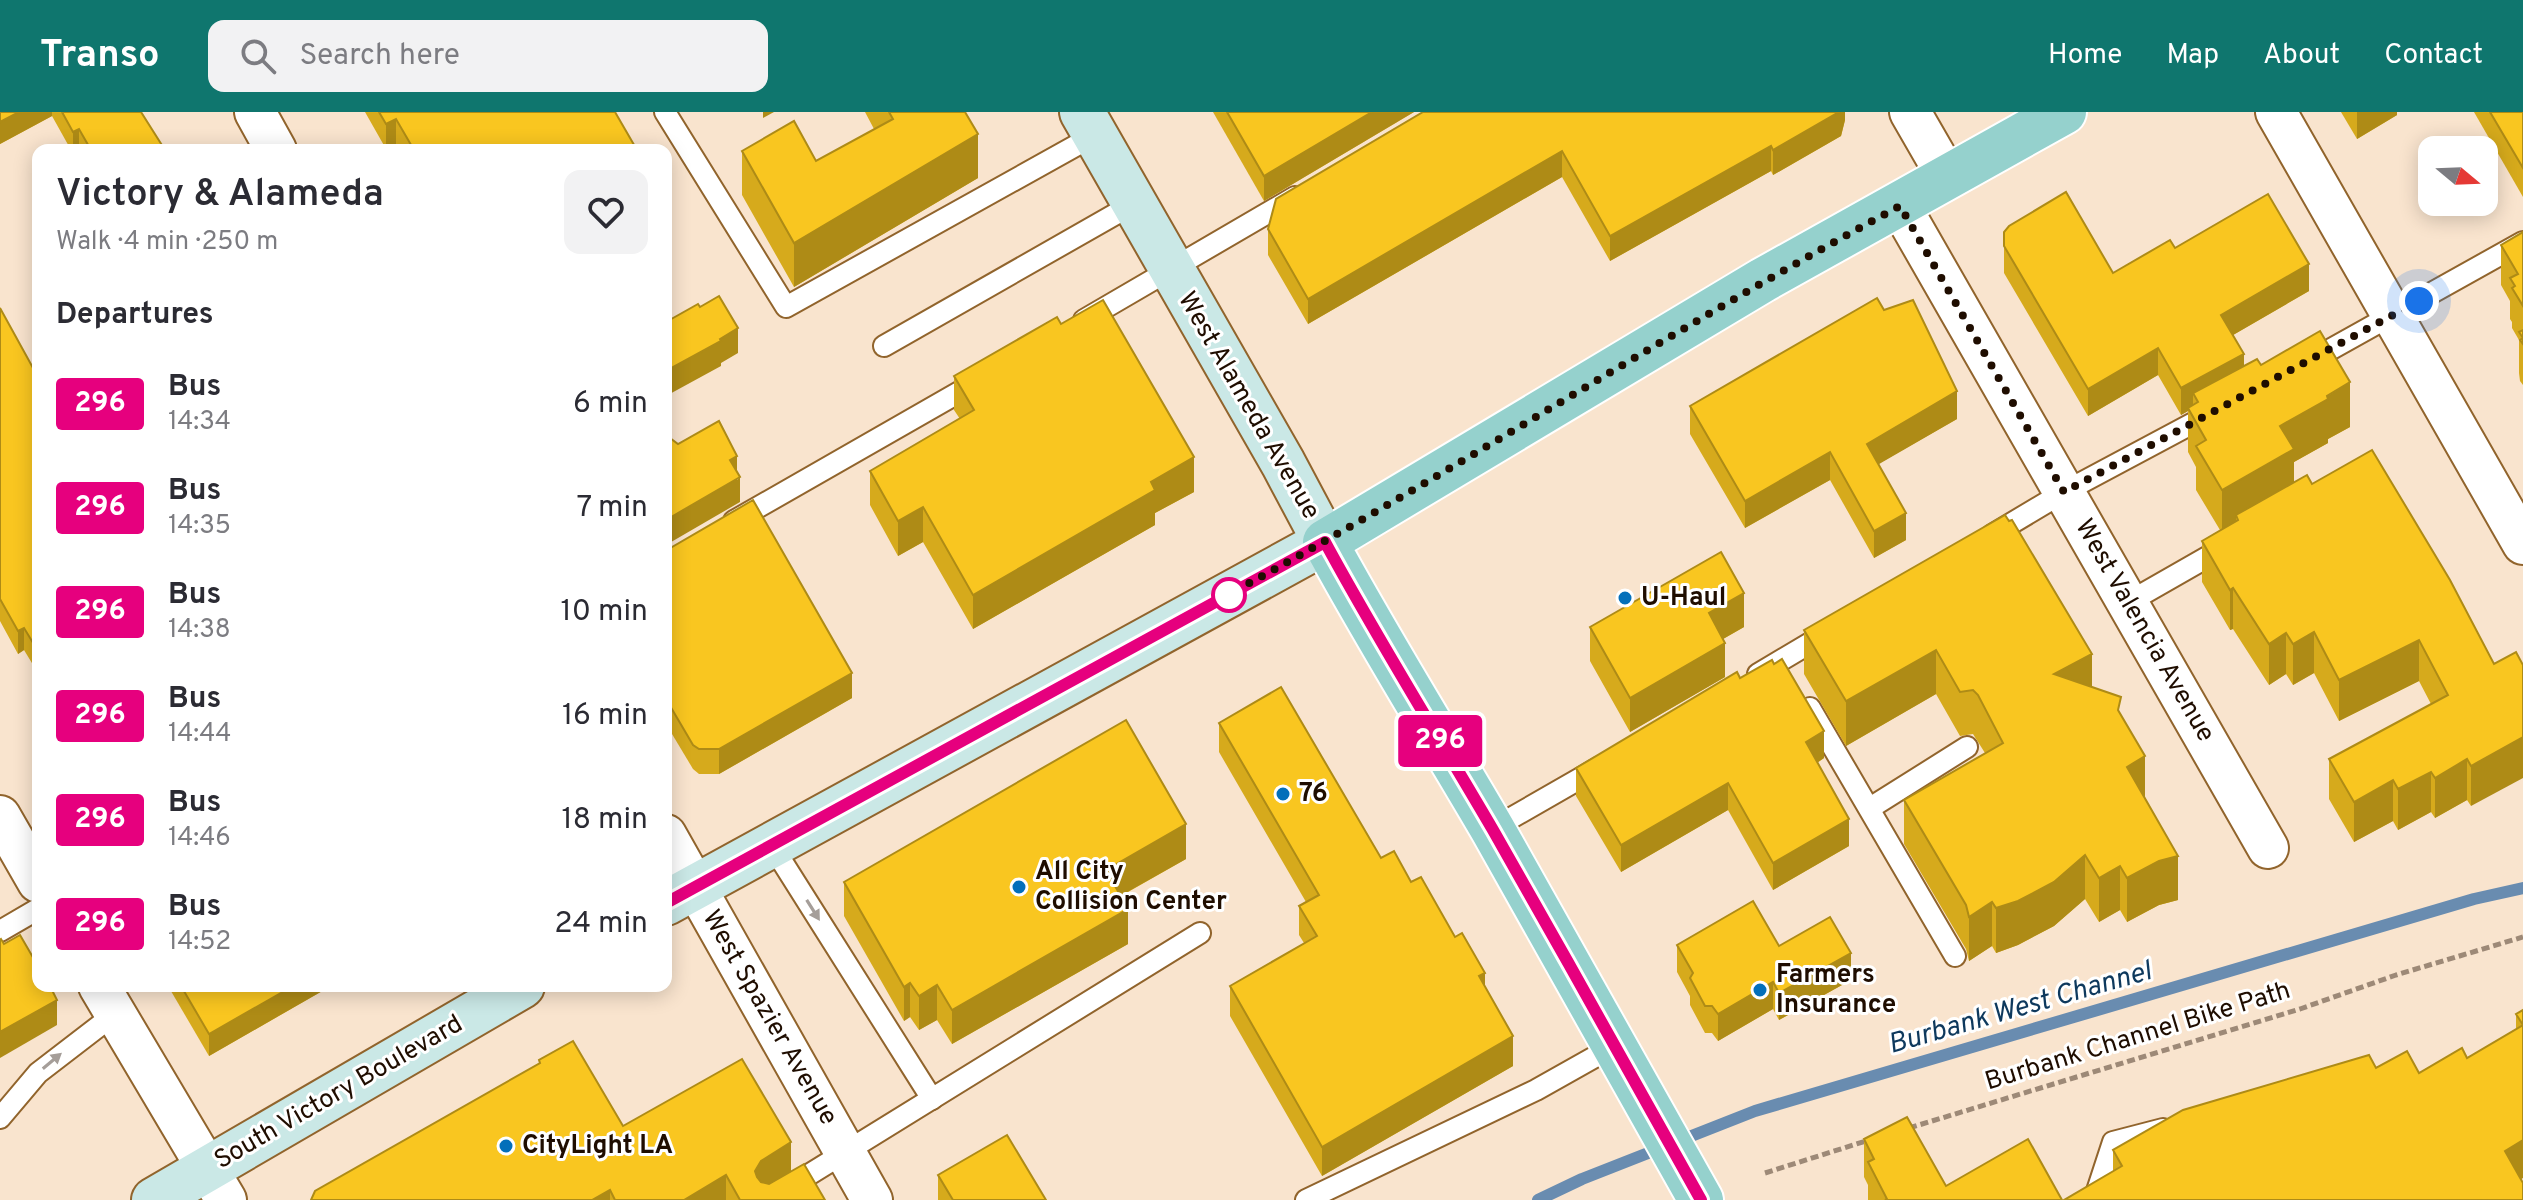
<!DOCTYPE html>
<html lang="en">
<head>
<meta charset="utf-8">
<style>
	:root { --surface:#fff; --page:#f2f2f3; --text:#2b2b33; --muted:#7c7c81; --accent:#0f766e }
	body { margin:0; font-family:Overpass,sans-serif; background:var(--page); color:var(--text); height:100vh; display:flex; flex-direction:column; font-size:30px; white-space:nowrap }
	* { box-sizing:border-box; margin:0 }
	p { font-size:26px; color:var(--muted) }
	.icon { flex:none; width:44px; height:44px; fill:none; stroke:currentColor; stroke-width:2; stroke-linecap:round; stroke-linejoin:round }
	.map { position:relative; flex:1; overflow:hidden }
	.drawer { position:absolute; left:32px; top:32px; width:640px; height:848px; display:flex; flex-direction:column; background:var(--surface); border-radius:16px; box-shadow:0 4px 20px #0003 }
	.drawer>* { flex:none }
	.badge { padding:0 16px; border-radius:6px; font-size:28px; line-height:52px }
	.needle { width:52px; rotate:109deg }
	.buttons { position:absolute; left:2418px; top:24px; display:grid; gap:16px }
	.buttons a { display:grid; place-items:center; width:80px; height:80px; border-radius:16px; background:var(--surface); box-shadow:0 4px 20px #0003; font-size:40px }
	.you { position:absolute; width:40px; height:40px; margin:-20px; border:6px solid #fff; border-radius:50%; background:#1a73e8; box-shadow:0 0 0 12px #1a73e833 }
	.map>.badge { position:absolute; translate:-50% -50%; box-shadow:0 0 0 4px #fff }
	h2 { padding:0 24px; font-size:30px; line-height:72px }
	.round { display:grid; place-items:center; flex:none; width:84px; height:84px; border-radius:16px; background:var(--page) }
	.head { display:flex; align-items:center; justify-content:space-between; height:136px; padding:0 24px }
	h1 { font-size:38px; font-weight:600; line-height:60px }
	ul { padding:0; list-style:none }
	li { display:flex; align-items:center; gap:24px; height:104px; padding:0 24px }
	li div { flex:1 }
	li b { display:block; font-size:30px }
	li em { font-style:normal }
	li .badge { min-width:88px; font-weight:700; text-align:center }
	header { display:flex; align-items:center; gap:48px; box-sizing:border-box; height:112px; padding:0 40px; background:var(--accent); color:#fff }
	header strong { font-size:38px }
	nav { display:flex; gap:44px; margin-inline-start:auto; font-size:28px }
	.search { width:560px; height:72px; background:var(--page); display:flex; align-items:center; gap:20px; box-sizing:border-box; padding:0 28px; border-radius:16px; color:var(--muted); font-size:30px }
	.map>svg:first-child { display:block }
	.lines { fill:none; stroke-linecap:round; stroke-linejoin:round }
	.stream { stroke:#698cb0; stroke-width:12 }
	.lane-casing { stroke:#91642c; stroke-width:24 }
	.street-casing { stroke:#91642c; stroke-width:44 }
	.secondary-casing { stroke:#91642c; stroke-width:48 }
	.primary-casing { stroke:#fff; stroke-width:48 }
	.path { stroke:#9d8977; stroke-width:5; stroke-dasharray:8 4; stroke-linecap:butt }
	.lane { stroke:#fff; stroke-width:20 }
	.street { stroke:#fff; stroke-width:40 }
	.secondary { stroke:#cae8e6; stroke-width:44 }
	.primary { stroke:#95d1cd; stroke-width:44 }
	.wall { fill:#d6aa1c }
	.shaded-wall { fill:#ae8b16 }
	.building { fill:#f9c620; stroke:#ae8b16; stroke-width:2 }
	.oneway { fill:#a59e99 }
	.line-casing { stroke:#fff; stroke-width:18 }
	.line { stroke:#e6007e; stroke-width:12 }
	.walk { stroke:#1f0d00; stroke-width:8; stroke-dasharray:0 14.4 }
	.stop-dot { fill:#fff; stroke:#e6007e; stroke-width:4 }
	.poi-dot { fill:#036fba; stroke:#fff; stroke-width:3 }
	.labels { text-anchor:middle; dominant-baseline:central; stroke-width:6; stroke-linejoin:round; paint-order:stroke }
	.street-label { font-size:26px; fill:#1f0d00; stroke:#fff }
	.poi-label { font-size:26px; font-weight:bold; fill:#1f0d00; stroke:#fff; text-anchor:start }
	.water-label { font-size:28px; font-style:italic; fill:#0e395d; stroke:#fff }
</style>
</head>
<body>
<header>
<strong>Transo</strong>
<div class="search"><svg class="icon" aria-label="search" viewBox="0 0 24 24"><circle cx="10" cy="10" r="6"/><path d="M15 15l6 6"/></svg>Search here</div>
<nav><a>Home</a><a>Map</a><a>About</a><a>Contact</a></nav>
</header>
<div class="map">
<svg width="2523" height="1088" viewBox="0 0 2523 1088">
	<rect width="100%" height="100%" fill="#f9e4ce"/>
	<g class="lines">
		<path class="stream" d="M1538,1088L1582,1067L1755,999L2474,787L2523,776"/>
		<defs>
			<g id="lane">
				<path d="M665,0L786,195L1095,23"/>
				<path d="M1084,208L1295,85"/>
				<path d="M884,234L1135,91"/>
				<path d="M2308,250L2523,130"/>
				<path d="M734,409L977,270"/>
				<path d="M1992,423L2064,380L2212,301"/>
				<path d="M2127,491L2225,435"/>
				<path d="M1758,562L1827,521"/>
				<path d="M1810,596L1955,844"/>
				<path d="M1870,696L1967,635"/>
				<path d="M1492,717L1600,655"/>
				<path d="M771,732L932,987"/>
				<path d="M0,819L38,797"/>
				<path d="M0,1006L38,961L116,901"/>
				<path d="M768,1088L1200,821"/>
				<path d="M1306,1088L1536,978L1616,933"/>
				<path d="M2094,1088L2113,1030L2163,1017"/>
			</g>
			<g id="street">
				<path d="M255,0L276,38"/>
				<path d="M1910,0L1948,66"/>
				<path d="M2276,0L2523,432"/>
				<path d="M1900,94L2268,736"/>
				<path d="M0,704L38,770"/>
				<path d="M666,723L872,1088"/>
				<path d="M99,874L226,1088"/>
			</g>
			<g id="secondary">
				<path d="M666,791L1325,430L1283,351L1082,0"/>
				<path d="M154,1088L522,874"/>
			</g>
			<path id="primary" d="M1701,1088C1631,965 1563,841 1493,718C1437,622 1378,528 1325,430L1763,168L2064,0"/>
		</defs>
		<use href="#lane" class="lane-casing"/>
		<use href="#street" class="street-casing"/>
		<use href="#secondary" class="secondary-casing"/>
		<use href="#primary" class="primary-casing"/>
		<g class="path">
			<path d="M1909,1016L2300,897L2396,863L2523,825"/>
			<path d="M1765,1061L1869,1028"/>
		</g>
		<use href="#lane" class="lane"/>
		<use href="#street" class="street"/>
		<use href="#secondary" class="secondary"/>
		<use href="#primary" class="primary"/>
	</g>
	<g class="wall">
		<path d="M0,0H141L165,38H71L52,4L0,32Z"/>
		<path d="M365,0H615L637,38H399L396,32L386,37Z"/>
		<path d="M865,0H965L978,66L794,175L742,83V39L816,49L874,17Z"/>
		<path d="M1213,0H1414L1264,89Z"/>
		<path d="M1423,0H1845V8L1841,24L1773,63L1771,59L1610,149L1562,65L1308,212L1268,143V117Z"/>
		<path d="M2341,0H2397V3L2357,27Z"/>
		<path d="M2474,0H2523V85Z"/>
		<path d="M2004,120L2113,161L2175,136L2309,179L2233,223L2244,254L2261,253L2350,315L2328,327V331L2294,350V370L2312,372L2494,552L2471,694L2467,688L2435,706L2431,700L2398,718L2393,709L2354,730L2329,687V647L2431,592L2419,569L2339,609L2314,561L2293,573L2286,562L2269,573L2233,517L2230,518L2202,470V429L2220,418L2196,378V355L2188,340V299L2181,303L2158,263L2088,304L2004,161Z"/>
		<path d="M2523,120V273L2520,269L2519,261V228L2512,216V210L2510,207V189L2501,173V133Z"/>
		<path d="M0,196L38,265V561L24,538L18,542L0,509Z"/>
		<path d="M1884,198L1957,307L1878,352L1906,428L1874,446L1830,368L1745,416L1690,322V294Z"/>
		<path d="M1061,212L1194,380L1155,401V413L973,517L923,430L898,444L870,393V359L960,307L954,298V264Z"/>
		<path d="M2005,403L2092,575L2121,604L2145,686L2178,788L2159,793L2127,810L2120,798L2099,810L2085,787L2054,814L2018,833L1996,841L1992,834L1969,849L1966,837L1904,732V688L1985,641L1973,622L1960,624L1936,582L1846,634L1804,562V518Z"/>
		<path d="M666,435L852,586L719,662H699L693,657L666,612Z"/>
		<path d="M1590,515H1744L1723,527L1725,565L1630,620L1590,549Z"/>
		<path d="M1740,566L1824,646L1817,651L1849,734L1773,778L1728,698L1621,760L1576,684V656Z"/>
		<path d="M1219,611L1411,770L1455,825L1485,875L1513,954L1322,1064L1230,904V874L1304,831L1299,823V794L1306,790L1219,640Z"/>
		<path d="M1186,747L1121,784L1128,832L952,932L937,908L919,918L910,905L904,909L844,804V770Z"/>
		<path d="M1677,833L1779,834L1851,868L1779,908L1773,897L1718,929L1712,921H1705L1690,893V884L1677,860Z"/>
		<path d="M168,874H331L209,944Z"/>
		<path d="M2523,898L2521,1068L2113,1060V1038L2376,956L2419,961L2467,946L2516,917V902Z"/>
		<path d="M539,948L623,1014L791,1059L769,1072L825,1088H311L539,951Z"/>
		<path d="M1864,1027L1946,1074L2062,1088H1868V1073L1864,1065Z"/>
		<path d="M938,1063L1046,1088H938Z"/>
	</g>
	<g class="shaded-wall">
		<path d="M19,0H52V4L0,32V10Z"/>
		<path d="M763,0H774L763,6Z"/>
		<path d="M1372,0H1414L1264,89V64Z"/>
		<path d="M1839,0H1845V8L1841,24L1773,63V38Z"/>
		<path d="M2357,0H2397V3L2357,27Z"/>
		<path d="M396,7V32L386,37V12Z"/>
		<path d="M79,17V38H73V20Z"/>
		<path d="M978,22V66L794,175V131Z"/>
		<path d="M1771,34V59L1610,149V124Z"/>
		<path d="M1562,39V65L1308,212V187Z"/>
		<path d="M2309,152V179L2221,230V203Z"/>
		<path d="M738,216V241L721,251V254L666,284V259Z"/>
		<path d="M2158,236V263L2088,304V277Z"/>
		<path d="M2244,242V269L2198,290L2193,281V296H2188V299L2181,303V276Z"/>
		<path d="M2350,270V315L2328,327V331L2294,350V381L2238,408L2236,403V414L2222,422V378L2280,314Z"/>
		<path d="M1957,279V307L1867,359V332Z"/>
		<path d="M1830,340V368L1745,416V389Z"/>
		<path d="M737,344V368L740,365V390L666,433V408L730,348Z"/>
		<path d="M1194,345V380L1155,401V413L973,517V483L1151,370Z"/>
		<path d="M923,395V430L898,444V409Z"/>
		<path d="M1906,401V428L1874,446V419Z"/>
		<path d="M2233,476V517L2230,518V478Z"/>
		<path d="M1744,481V515L1709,535V501Z"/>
		<path d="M24,516V538L18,542V519Z"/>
		<path d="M2314,520V561L2293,573V532Z"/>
		<path d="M2286,521V562L2269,573V532Z"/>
		<path d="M2419,528V569L2339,609V568Z"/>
		<path d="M1725,531V565L1630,620V586Z"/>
		<path d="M1936,538V582L1846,634V589Z"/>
		<path d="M2092,542V587L2054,562Z"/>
		<path d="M852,561V586L719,662V637Z"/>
		<path d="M1824,619V646L1806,658V630Z"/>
		<path d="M2523,625V666L2471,694V654Z"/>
		<path d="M2145,644V688L2127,655Z"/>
		<path d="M2467,647V688L2435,706V666Z"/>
		<path d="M2431,660V700L2398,718V677Z"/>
		<path d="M2393,668V709L2354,730V690Z"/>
		<path d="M1728,671V698L1621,760V733Z"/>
		<path d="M1849,707V734L1773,778V751Z"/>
		<path d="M1186,712V747L1106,792V758Z"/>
		<path d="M2085,743V787L2054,814L2018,833L1996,841V796Z"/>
		<path d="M2178,744V788L2159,793L2127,810V766L2159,749Z"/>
		<path d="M2120,754V798L2099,810V766Z"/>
		<path d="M1992,790V834L1969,849V805Z"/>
		<path d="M1128,797V832L952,932V898Z"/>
		<path d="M1851,841V868L1779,908V881Z"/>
		<path d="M1485,861V890L1479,864Z"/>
		<path d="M1773,870V897L1718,929V902Z"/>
		<path d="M910,871V905L904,909V875Z"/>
		<path d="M937,873V908L919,918V884Z"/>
		<path d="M293,874H331L209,944V922Z"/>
		<path d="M57,888V913L0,946V920Z"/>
		<path d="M1513,924V954L1322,1064V1035Z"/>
		<path d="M2523,1028V1066L2505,1077V1039Z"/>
		<path d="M791,1030V1059L761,1077L755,1059L761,1049Z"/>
		<path d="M726,1063V1088H684Z"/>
		<path d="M610,1078V1088H592Z"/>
	</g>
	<g class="building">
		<path d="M0,0H19L0,10Z"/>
		<path d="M62,0H141L165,38H91L79,17L73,20Z"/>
		<path d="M379,0H615L637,38H414L396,7L386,12Z"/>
		<path d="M889,0H965L978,22L794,131L742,39L794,9L816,49L893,7Z"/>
		<path d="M1227,0H1372L1264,64Z"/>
		<path d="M1423,0H1839L1773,38L1771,34L1610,124L1562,39L1308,187L1268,117L1276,87Z"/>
		<path d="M2490,0H2523V56Z"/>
		<path d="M2066,80L2113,161L2170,128L2175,136L2268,82L2309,152L2221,203L2244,242L2181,276L2158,236L2088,277L2004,134V120L2009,114Z"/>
		<path d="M2523,120V194L2512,176L2515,174L2510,166L2518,162L2501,133Z"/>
		<path d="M719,184L738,216L720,227L721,229L666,259V210L698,192L700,195Z"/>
		<path d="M1877,186L1884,198L1913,188L1957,279L1867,332L1906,401L1874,419L1830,340L1745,389L1690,294Z"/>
		<path d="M1103,188L1194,345L1151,370L1155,378L973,483L923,395L898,409L870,359L974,298L954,264L1057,205L1061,212Z"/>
		<path d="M0,196L38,265V539L24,516L18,519L0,487Z"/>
		<path d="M2523,218V232L2520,228L2523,226L2519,220Z"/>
		<path d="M2320,219L2350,270L2327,284L2328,287L2280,314L2294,337L2222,378L2196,334L2206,328L2188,296L2198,290L2193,281L2257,247L2261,253Z"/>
		<path d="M719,309L737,344L730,348L740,365L666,408V323L678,332Z"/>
		<path d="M2372,338L2450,468L2494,552L2516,540L2523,553V625L2471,654L2467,647L2435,666L2431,660L2398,677L2393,668L2354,690L2329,647L2448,583L2419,528L2339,568L2314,520L2293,532L2286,521L2269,532L2233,476L2230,478L2202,429L2238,408L2236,403L2307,363L2312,372Z"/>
		<path d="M753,388L852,561L719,637H699L693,633L666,587V435H672Z"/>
		<path d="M2005,403L2009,409L2012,408L2092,542L2054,562L2121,585L2118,598L2145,644L2127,655L2178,744L2159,749L2127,766L2120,754L2099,766L2085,743L2054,770L2018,789L1996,796L1992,790L1969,805L1966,793L1904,688L2003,631L1978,583L1973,578L1960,580L1936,538L1846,589L1804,518Z"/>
		<path d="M1721,440L1744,481L1709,501L1725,531L1630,586L1590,515Z"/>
		<path d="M1782,547L1824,619L1806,630L1849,707L1773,751L1728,671L1621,733L1576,656L1737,560L1740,566L1772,548L1774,552Z"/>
		<path d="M1281,575L1381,746L1394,739L1411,770L1421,765L1455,825L1462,821L1485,861L1479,864L1513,924L1322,1035L1230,874L1317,824L1299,794L1319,783L1219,611Z"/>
		<path d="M1126,608L1186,712L1106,758L1128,797L952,898L937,873L919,884L910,871L904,875L844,770Z"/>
		<path d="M1753,789L1779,834L1830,805L1851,841L1779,881L1773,870L1718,902L1712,894H1705L1690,866L1693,861L1677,833Z"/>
		<path d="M20,823L38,854V874H50L57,888L0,920V828L1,827L4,832Z"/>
		<path d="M181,874H293L209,922Z"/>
		<path d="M2523,898V1028L2505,1039L2523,1071V1088H2064L2122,1054L2113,1038L2183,998L2369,943L2376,956L2407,939L2419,961L2462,936L2467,946L2523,913L2516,902Z"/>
		<path d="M573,929L623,1014L742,947L791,1030L761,1049L755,1059L757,1065L761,1070L769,1072L804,1052L825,1088H740L726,1063L684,1088H615L610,1078L592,1088H311L315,1079L540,951L539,948Z"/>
		<path d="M1907,1005L1946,1074L2028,1027L2062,1088H1885L1887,1087L1868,1050L1874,1047L1864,1027Z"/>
		<path d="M1007,1023L1046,1088H953L938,1063Z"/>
	</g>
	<defs><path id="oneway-solid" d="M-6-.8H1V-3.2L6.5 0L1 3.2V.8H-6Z" transform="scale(2)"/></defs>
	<g class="oneway">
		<use href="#oneway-solid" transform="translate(813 798) rotate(58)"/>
		<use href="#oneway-solid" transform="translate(52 949) rotate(-40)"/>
	</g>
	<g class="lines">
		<defs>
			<path id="line" d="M666,791L1325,430C1378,528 1437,622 1493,718C1563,841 1632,964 1701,1088"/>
		</defs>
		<use href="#line" class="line-casing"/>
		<use href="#line" class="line"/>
		<path class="walk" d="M1229,483L1220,487C1451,363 1669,218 1900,94L2064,380L2419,189"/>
	</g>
	<circle class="stop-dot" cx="1229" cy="483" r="16"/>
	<g class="poi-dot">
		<circle cx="1625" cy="486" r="8"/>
		<circle cx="1283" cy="682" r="8"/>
		<circle cx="1019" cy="775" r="8"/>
		<circle cx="1760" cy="878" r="8"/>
		<circle cx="506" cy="1034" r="8"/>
	</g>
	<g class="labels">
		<g class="street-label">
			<text transform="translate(1248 294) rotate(60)">West Alameda Avenue</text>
			<text transform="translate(2144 519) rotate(60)">West Valencia Avenue</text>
			<text transform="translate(769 906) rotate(60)">West Spazier Avenue</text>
			<text transform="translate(2138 925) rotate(-17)">Burbank Channel Bike Path</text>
			<text transform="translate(339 981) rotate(-30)">South Victory Boulevard</text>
		</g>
		<g class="poi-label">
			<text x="1641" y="486">U-Haul</text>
			<text x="1299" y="682">76</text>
			<text x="1035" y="760">All City<tspan x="1035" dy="30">Collision Center</tspan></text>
			<text x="1776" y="863">Farmers<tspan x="1776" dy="30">Insurance</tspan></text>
			<text x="522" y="1034">CityLight LA</text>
		</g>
		<g class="water-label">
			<text transform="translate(2020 897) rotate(-16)">Burbank West Channel</text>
		</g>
	</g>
</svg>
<div class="buttons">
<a><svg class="needle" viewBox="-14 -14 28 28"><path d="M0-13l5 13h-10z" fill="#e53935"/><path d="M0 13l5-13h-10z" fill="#7c7c81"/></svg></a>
</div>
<div class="you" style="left:2419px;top:189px"></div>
<b class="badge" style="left:1440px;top:629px;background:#e6007e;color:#fff">296</b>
<section class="drawer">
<div class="head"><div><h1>Victory &amp; Alameda</h1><p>Walk · 4 min · 250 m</p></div><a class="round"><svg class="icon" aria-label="heart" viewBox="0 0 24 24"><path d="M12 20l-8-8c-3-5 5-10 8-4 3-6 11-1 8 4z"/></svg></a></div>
<h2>Departures</h2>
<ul>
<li><span class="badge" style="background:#e6007e;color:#fff">296</span><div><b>Bus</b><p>14:34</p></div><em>6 min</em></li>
<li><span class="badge" style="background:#e6007e;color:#fff">296</span><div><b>Bus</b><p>14:35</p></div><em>7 min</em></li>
<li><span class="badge" style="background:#e6007e;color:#fff">296</span><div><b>Bus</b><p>14:38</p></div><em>10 min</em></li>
<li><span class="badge" style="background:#e6007e;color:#fff">296</span><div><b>Bus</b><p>14:44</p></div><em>16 min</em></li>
<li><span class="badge" style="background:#e6007e;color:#fff">296</span><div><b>Bus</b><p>14:46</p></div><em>18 min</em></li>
<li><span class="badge" style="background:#e6007e;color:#fff">296</span><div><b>Bus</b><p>14:52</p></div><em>24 min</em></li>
</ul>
</section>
</div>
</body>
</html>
